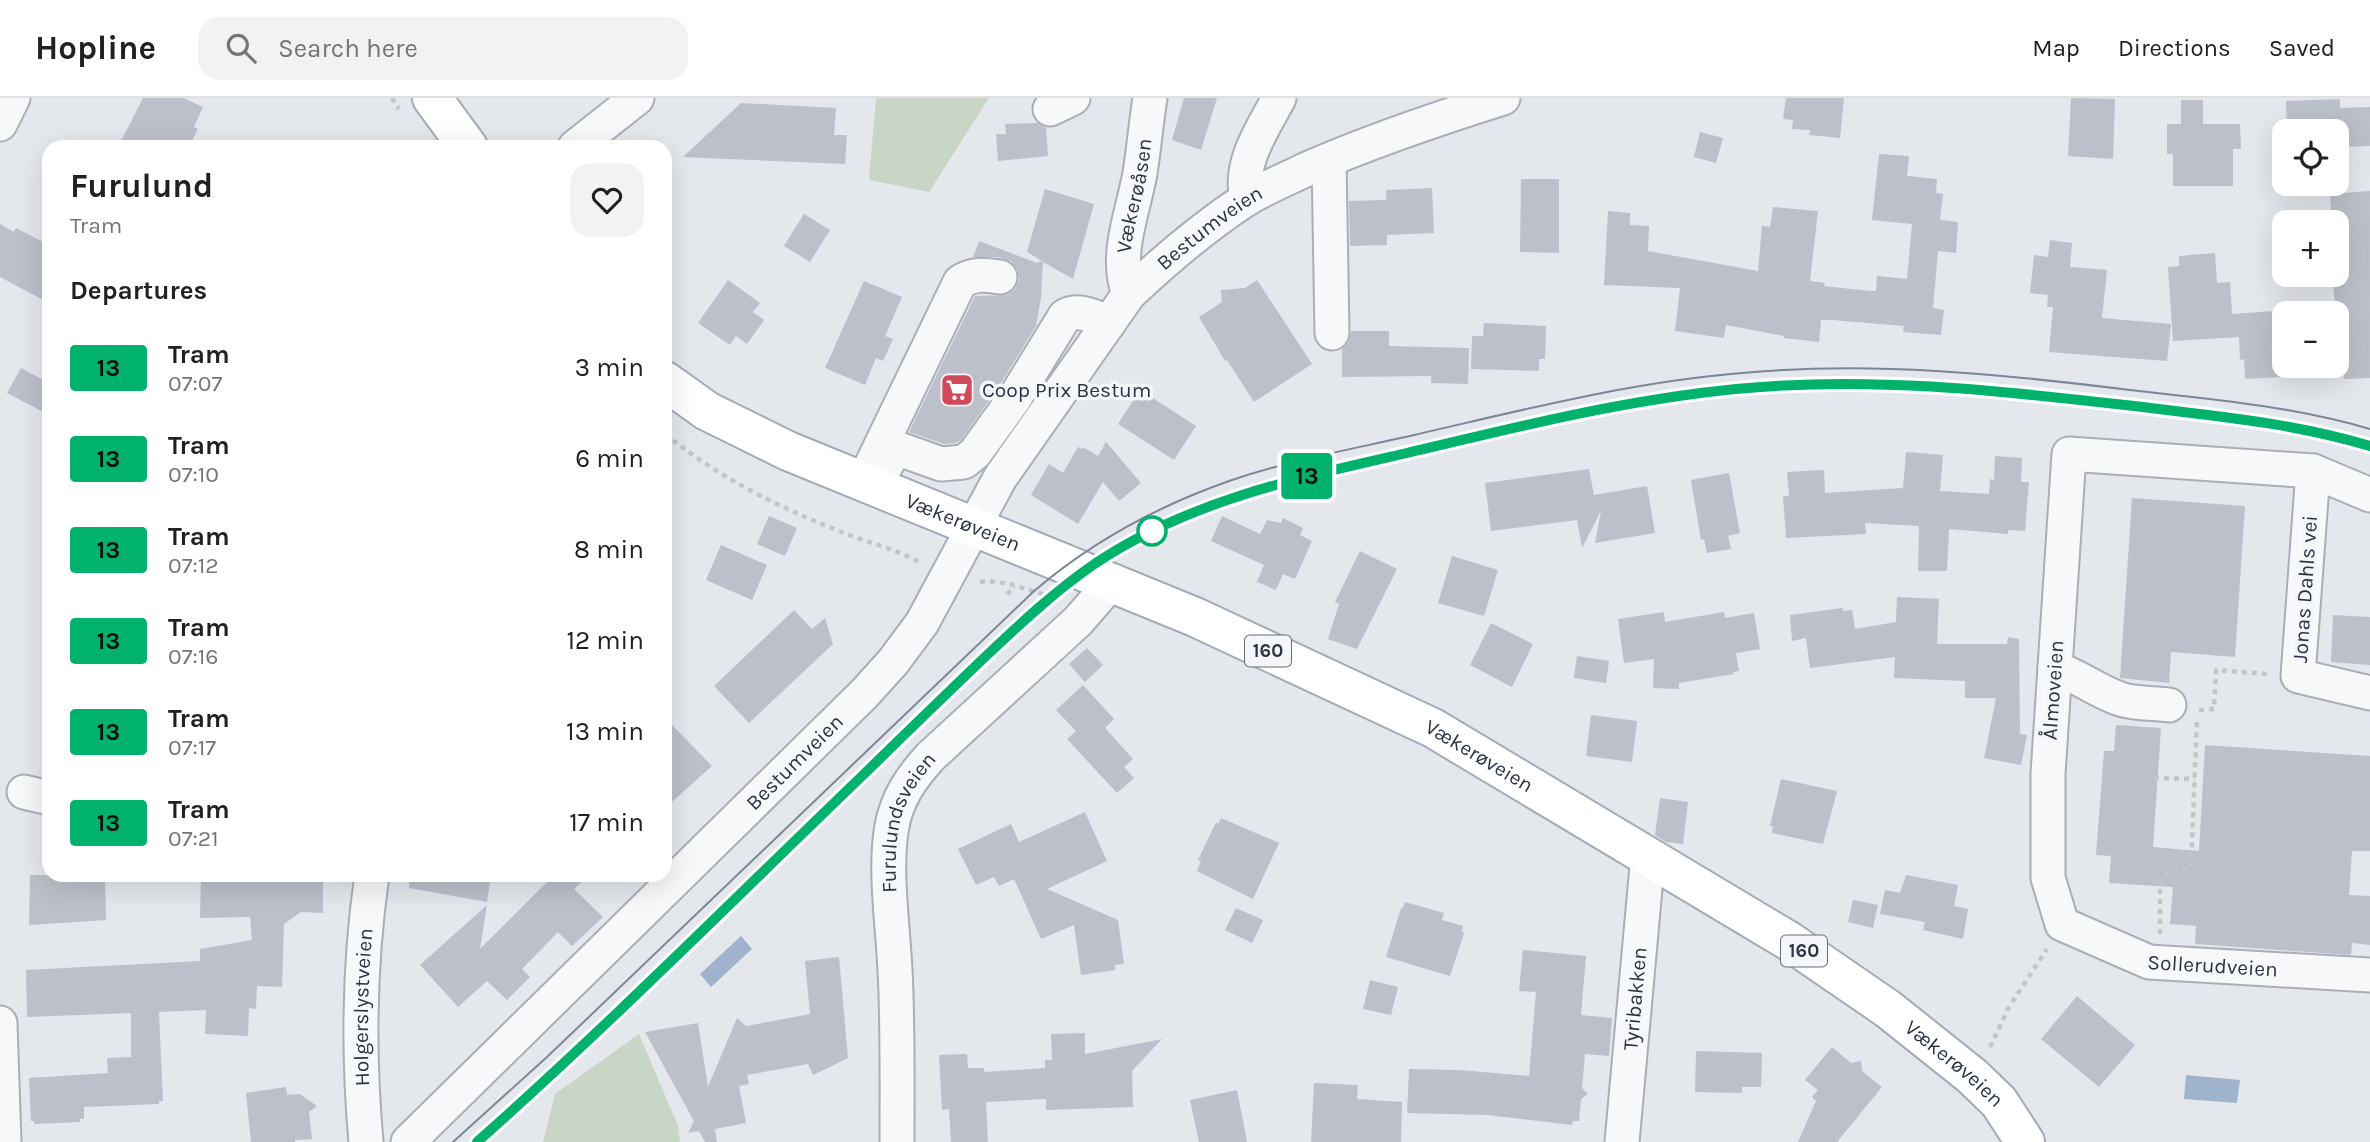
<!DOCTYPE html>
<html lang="en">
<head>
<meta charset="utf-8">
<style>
	:root { --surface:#fff; --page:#f2f2f2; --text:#202124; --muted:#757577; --line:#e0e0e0 }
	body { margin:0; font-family:Karla,sans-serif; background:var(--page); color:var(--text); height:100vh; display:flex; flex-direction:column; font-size:26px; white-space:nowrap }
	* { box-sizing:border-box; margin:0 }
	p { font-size:23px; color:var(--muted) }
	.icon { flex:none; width:38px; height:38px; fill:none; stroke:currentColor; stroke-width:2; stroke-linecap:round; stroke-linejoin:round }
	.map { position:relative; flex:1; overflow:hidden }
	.drawer { position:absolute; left:42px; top:42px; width:630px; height:742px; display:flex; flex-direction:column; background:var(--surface); border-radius:21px; box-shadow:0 7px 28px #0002 }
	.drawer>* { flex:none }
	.badge { padding:0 14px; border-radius:5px; font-size:24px; line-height:46px }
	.buttons { position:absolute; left:2272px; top:21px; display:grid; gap:14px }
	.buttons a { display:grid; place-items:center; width:77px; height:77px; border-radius:14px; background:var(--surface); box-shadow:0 7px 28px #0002; font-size:35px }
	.map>.badge { position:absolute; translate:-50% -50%; box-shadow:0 0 0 4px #fff }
	h2 { padding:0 28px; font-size:26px; line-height:63px }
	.round { display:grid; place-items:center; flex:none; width:74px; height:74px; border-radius:21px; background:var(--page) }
	.headline { display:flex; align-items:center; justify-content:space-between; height:119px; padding:0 28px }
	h1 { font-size:33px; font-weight:700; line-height:52px }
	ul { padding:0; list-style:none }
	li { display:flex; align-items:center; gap:21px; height:91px; padding:0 28px }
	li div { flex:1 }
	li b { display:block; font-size:26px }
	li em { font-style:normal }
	li .badge { min-width:77px; font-weight:700; text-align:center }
	header { display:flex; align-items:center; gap:42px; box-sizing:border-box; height:98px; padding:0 35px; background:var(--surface); border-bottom:2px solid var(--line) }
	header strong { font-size:33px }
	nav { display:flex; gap:38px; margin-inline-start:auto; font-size:24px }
	.search { width:490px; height:63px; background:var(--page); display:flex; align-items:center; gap:18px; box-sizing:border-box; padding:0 24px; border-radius:21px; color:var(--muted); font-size:26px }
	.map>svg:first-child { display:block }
	.green { fill:#c9d6c5 }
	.water { fill:#9fb4cc }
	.building { fill:#bbc0ca }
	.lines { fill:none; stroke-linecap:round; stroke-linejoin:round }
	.minor-casing { stroke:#a9aeb7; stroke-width:37 }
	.major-casing { stroke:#a3abb8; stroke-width:42 }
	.path { stroke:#c2c5cb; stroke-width:4.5; stroke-dasharray:5 5; stroke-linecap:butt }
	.minor { stroke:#f7f8fa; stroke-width:33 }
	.major { stroke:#fff; stroke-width:38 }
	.tram { stroke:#7d8696; stroke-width:2 }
	.line-casing { stroke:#fff; stroke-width:16 }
	.line { stroke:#00b26b; stroke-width:10 }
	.stop-dot { fill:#fff; stroke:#00b26b; stroke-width:3.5 }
	.labels { text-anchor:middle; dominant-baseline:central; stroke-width:7; stroke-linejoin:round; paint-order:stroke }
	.shield { fill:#f4f6f9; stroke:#676e7b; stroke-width:2 }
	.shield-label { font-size:19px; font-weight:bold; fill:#2b3445 }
	.street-label { font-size:21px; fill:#2b3445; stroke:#f4f6f9 }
	.poi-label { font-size:21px; fill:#2b3445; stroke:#f4f6f9; text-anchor:start }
</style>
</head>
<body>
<header>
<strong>Hopline</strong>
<div class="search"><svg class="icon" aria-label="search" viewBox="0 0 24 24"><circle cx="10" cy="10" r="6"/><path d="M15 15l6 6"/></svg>Search here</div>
<nav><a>Map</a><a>Directions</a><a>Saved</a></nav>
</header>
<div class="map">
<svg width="2370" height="1044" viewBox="0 0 2370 1044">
	<rect width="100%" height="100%" fill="#e4e7ec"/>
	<g class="green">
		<path d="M876,0H989L929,94L869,82Z"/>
		<path d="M639,936L678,1028L680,1044H543L555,996Z"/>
	</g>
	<g class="water">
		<path d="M741,838L752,851L711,889L700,876Z"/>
		<path d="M2186,977L2240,982L2237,1005L2184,1001Z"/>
	</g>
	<g class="building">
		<path d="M143,0H183L203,9L194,29L198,31L189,49H118Z"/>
		<path d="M1184,0H1217L1201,52L1172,42Z"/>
		<path d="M1786,0H1844L1840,40L1809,37L1810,32L1792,31L1793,22L1783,21Z"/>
		<path d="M2071,0L2115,1L2113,61L2068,58Z"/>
		<path d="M2340,1V10L2370,9V48L2338,49L2336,33H2287L2286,3Z"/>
		<path d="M2181,2H2203V26H2240L2241,51H2233V88H2173V56H2167V26H2181Z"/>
		<path d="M741,5L836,10L834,37H847L845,66L683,59Z"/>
		<path d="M1037,25L1046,30L1048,58L998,63L996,36H1006L1005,26Z"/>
		<path d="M1700,34L1723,40L1716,65L1694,59Z"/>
		<path d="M1879,56L1909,58L1907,78L1937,81L1936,95L1943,96L1940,122L1958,124L1956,155L1938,153L1933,210L1944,212L1941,237L1903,234L1904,228L1832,222H1821L1819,244L1784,240V238L1726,227L1724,240L1675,233L1680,190L1604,187L1608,113L1630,115V127L1649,128L1648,153L1758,173L1762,128L1770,129L1773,109L1818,113L1810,183L1825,185L1824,188L1870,193H1876L1877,178L1907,181L1912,126L1872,122Z"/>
		<path d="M1521,81H1559V155L1520,154Z"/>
		<path d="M1432,90L1434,135L1387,137V147L1350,148L1349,103L1386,102V92Z"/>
		<path d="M1045,91L1094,106L1073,181L1043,164L1041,200L1036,228L998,290L961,342L956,345L944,346L909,334L975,198L1007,197L1015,191L1019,182L1018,172L1011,163L997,159H973L979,143L1037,165L1042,163L1027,154Z"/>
		<path d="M2370,93V280L2344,281L2343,275L2336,273V215L2332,177H2336V124H2332L2330,96Z"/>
		<path d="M804,116L830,132L810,164L784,148Z"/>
		<path d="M0,126L14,134L16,130L49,147V205L0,179Z"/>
		<path d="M2050,142L2072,145L2070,169L2107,172L2102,220L2171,226L2167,263L2049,254L2053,209H2047L2048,197L2030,195L2034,157L2048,159Z"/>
		<path d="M2215,155L2217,185L2230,184L2232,216L2274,213L2275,251L2284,250V279L2245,281L2244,261L2240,262L2239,239L2173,243L2168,169L2179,168V158Z"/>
		<path d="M728,182L760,205L753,214L764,222L747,246L736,238L730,247L698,225Z"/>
		<path d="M1257,182L1312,266L1254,304L1227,262L1225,263L1199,219L1222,204L1221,192L1245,190Z"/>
		<path d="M864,183L902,199L885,238L893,241L883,263L876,260L865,287L825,270Z"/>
		<path d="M1484,225L1546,228L1545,261H1539V273L1471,271L1472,238H1483Z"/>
		<path d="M1351,233H1389V248L1469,250L1468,286L1431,285V278L1342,279V251L1349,244Z"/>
		<path d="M21,270L49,285V317L7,295Z"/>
		<path d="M1140,292L1196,328L1174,362L1118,326Z"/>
		<path d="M1106,344L1141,385L1119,403L1103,384L1078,426L1031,397L1049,366L1063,375L1078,349L1082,351L1083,349L1098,358Z"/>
		<path d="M1906,354L1943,357L1940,393L1989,396L1990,381L1994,382L1995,358L2022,360L2021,384H2029L2025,433L2008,432V436L1949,431L1947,473H1918L1919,428L1865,425L1866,436L1786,440L1783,398H1789L1787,374L1824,372L1825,395L1903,390Z"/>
		<path d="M1589,371L1594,397L1647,388L1655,435L1595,445L1601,413L1582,450L1577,422L1491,433L1485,385Z"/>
		<path d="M1729,375L1740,435L1728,438L1731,451L1707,455L1704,441L1701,442L1691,382Z"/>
		<path d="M2132,400L2245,408L2235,559L2171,554L2169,585L2120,580Z"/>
		<path d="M769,418L797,430L785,458L757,446Z"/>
		<path d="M1222,418L1260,436L1267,422L1281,425L1283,420L1303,430L1300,437L1312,443L1295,481L1283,476L1276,492L1257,484L1264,467L1211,443Z"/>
		<path d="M721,447L767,467L752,502L706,482Z"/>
		<path d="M1360,453L1397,471L1357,551L1328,541L1339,506L1335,504Z"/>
		<path d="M1452,458L1498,472L1484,518L1438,505Z"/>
		<path d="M1897,499L1939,501L1937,546H2007L2008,539L2019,541L2020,636L2027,637L2021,667L1984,660L1996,600H1965V583L1894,580L1895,559L1810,570L1806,540L1792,543L1790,517L1843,510V513L1852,512L1855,531L1896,524Z"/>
		<path d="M794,512L812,531L825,520L833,546L749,625L714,588Z"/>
		<path d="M1664,514L1665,524L1724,514L1725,520L1754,515L1760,551L1736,555L1739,573L1733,574L1734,576L1679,585V591L1653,590L1654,561L1624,565L1618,521Z"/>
		<path d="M2333,517L2370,519V567L2331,564Z"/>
		<path d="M1491,525L1533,546L1512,589L1470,567Z"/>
		<path d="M1087,550L1103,567L1085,584L1069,566Z"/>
		<path d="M1577,558L1609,563L1606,585L1574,580Z"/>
		<path d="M1083,587L1114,621L1105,630L1133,661L1124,669L1134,680L1117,695L1067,641L1076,633L1056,612Z"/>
		<path d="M1591,617L1637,623L1632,664L1586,658Z"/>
		<path d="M665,620L712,668L665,710Z"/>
		<path d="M2116,627L2161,630L2153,749L2199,753L2205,647L2370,658V753H2352L2349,797L2370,798V847L2352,845L2351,857L2195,846L2196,828L2170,826L2173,789L2109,785L2111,758L2096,757L2104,653H2114Z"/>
		<path d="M1781,681L1837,693L1823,746L1772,735L1773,728H1770Z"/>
		<path d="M1660,700L1688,704L1683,746L1666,744L1655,737Z"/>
		<path d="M1085,714L1107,763L1047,791L1118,822L1124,866L1115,867V872L1081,877L1074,827L1041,841L1014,781L999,788L994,779L976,787L958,751L1011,726L1019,744Z"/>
		<path d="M1221,720L1279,745L1253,801L1197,773L1201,763L1198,762L1216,724L1218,726Z"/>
		<path d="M30,777H105L106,822L29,827Z"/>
		<path d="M201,777H323V815L301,814L284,826L282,889L257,888L256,911L249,910L248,938L205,936L206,912L159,914L163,1003H159V1006L84,1009V1021H80V1024L34,1026V1023H31L29,980L108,975L107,960L131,959V915L27,919L26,872L200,863V851L252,842L250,819L200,820Z"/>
		<path d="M410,777H491L487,804L409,790Z"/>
		<path d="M554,777H589L574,791L603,819L572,848L558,834L522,871L530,879L507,902L487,883L458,909L420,867L487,807L480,851Z"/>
		<path d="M1906,777L1958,787L1954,808L1968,811L1963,841L1923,832L1925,824L1880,816L1885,792L1900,795Z"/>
		<path d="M1853,802L1878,807L1873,830L1848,824Z"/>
		<path d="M1405,804L1444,815L1442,822L1463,828L1462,834L1464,835L1450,878L1386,859L1401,810H1403Z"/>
		<path d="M1236,810L1263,822L1252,845L1225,832Z"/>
		<path d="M1523,852L1586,858L1581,917L1612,920L1609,958L1585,956L1582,990L1588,996L1581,1001L1579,1023H1573L1572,1027L1487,1017L1407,1015L1409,971L1459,972L1529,978L1536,894L1519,893Z"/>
		<path d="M839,859L848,960L813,977L808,966L747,977L749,986L739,988L746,1025L715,1031L717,1044H705L699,1033L688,1035L694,1023L645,934L698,925L708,989L737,920L746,928L810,916L805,863Z"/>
		<path d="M1370,882L1398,889L1391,917L1363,911Z"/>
		<path d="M2077,898L2135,947L2099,989L2041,941Z"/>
		<path d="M1085,935V956L1162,941L1132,973L1133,1009L1046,1012V1001L986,1004L988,1044H951L949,1011L942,1012L939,957L967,956L968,970H984V974L1045,970V962H1052L1051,936Z"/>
		<path d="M1832,949L1851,965L1861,963L1862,973L1882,989L1837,1044H1798L1816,1003L1812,999L1818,992L1805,982Z"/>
		<path d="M1696,953L1762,955L1761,989H1742V995L1695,994Z"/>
		<path d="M1314,985L1358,987L1357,1001L1402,1004L1401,1044H1311Z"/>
		<path d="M286,989L287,997L300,996L317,1008L309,1014L312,1041L295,1042V1044H251L246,995Z"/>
		<path d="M1237,992L1247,1044H1199L1190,1002Z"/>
	</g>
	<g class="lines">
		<defs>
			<g id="minor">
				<path d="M1050,11L1073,0"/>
				<path d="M0,26L13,0"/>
				<path d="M575,49L637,0"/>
				<path d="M1329,62L1332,235"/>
				<path d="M1247,101C1238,65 1263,31 1279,0"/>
				<path id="s1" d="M1129,196C1114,157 1133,115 1140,75C1144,50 1146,25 1150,0"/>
				<path d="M870,370L960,184C973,175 985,177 1000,179"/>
				<path d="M2313,373L2298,578L2370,595"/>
				<path d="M875,389L894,352L899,351L941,366L964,364L975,355L1014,301L1065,218C1080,210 1095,219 1109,225"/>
				<path id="s2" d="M2370,397L2313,373L2069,356L2048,676V780L2062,826L2149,864L2370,877"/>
				<path d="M2055,570C2078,578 2097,593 2120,601C2135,606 2154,605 2169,607"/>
				<path d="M24,694L49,700"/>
				<path d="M0,925L4,1044"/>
				<path id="s3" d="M366,1044C358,955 359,866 372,777"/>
				<path id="s4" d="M408,1044L864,596L893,564L922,525L1000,380L1129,196C1165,162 1204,129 1245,102C1264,90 1287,81 1307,71C1371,43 1436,21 1503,0"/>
				<path id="s5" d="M897,1044C897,987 898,930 895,872C893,828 884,770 892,728C897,700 912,679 930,659L1078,523L1111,485"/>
				<path id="s6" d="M1622,1044L1648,757"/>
			</g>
			<g id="major">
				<path d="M432,0L468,49"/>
				<path id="s7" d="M665,283L707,313L788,353L1195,519L1433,630L1789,843L1888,911L1972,978L1999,1004L2025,1044"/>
			</g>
		</defs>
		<use href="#minor" class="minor-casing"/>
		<use href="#major" class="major-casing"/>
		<g class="path">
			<path d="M392,0L399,11"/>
			<path d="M665,336C718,379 776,408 839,433C865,444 894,450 919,464"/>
			<path d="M980,484C1002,481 1024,491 1046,497"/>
			<path d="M1007,496L1015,489"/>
			<path d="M2199,612L2214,611L2216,572L2267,576"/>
			<path d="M2154,680L2195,681"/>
			<path d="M2160,836V786L2163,778L2181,770L2191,771L2197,620"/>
			<path d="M1990,949L2009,909L2047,851"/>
		</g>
		<use href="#minor" class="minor"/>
		<use href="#major" class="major"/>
		<g class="tram">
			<path d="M453,1044L547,959L1033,494C1091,444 1160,407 1232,382C1291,362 1353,351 1414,337C1523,312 1630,284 1742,275C1872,263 2001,276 2130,292C2211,301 2292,308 2370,331"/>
			<path d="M477,1044C614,922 744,791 877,663C944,599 1016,519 1093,467C1187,403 1298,380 1407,355C1516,329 1624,302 1736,291C1867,278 1995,292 2125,307C2207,317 2290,324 2370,348"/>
		</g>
	</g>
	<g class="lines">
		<defs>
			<path id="line" d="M477,1044C609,927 734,801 861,679C903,638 944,598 986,558C1020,526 1054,494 1093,467C1187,403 1298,380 1407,355C1516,329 1624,302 1736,291C1867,278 1995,292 2125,307C2207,317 2290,324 2370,348"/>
		</defs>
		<use href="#line" class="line-casing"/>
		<use href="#line" class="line"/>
	</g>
	<defs>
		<symbol id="supermarket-square" viewBox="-11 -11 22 22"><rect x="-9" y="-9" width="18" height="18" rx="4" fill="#d1495b" stroke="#f4f6f9"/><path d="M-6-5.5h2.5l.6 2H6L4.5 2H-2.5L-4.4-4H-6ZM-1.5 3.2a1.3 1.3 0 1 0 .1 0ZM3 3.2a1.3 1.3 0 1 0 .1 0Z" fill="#fff"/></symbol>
	</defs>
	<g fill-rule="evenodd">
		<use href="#supermarket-square" x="938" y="273" width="38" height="38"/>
	</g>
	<circle class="stop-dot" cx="1152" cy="433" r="14"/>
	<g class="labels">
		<g class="shield">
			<rect x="1245" y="537.5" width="46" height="31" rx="5"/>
			<rect x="1781" y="837.5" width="46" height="31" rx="5"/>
		</g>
		<g class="shield-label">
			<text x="1268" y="553">160</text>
			<text x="1804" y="853">160</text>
		</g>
		<g class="street-label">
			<text stroke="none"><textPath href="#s1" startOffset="100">Vækerøåsen</textPath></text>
			<text stroke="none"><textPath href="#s4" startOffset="1225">Bestumveien</textPath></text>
			<text stroke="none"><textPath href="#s7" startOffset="331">Vækerøveien</textPath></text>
			<text transform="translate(2305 491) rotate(-86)">Jonas Dahls vei</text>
			<text transform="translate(2053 592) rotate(-86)">Ålmoveien</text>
			<text stroke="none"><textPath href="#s7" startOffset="898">Vækerøveien</textPath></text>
			<text stroke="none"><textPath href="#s4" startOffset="542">Bestumveien</textPath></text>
			<text stroke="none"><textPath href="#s5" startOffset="324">Furulundsveien</textPath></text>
			<text stroke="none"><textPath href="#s2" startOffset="938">Sollerudveien</textPath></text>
			<text stroke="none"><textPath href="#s6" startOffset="144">Tyribakken</textPath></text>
			<text stroke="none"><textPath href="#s3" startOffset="135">Holgerslystveien</textPath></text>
			<text stroke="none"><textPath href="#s7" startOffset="1465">Vækerøveien</textPath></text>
		</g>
		<g class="poi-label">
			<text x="982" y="292">Coop Prix Bestum</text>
		</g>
	</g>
</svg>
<div class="buttons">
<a><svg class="icon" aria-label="locate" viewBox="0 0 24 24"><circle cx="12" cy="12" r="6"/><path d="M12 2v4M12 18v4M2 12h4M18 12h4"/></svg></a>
<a>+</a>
<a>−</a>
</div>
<b class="badge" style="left:1307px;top:378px;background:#00b26b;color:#111">13</b>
<section class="drawer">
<div class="headline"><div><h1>Furulund</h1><p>Tram</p></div><a class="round"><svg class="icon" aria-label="heart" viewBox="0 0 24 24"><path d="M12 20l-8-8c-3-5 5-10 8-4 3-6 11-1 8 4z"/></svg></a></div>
<h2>Departures</h2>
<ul>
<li><span class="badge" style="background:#00b26b;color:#111">13</span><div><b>Tram</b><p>07:07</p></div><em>3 min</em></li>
<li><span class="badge" style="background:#00b26b;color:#111">13</span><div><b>Tram</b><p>07:10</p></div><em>6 min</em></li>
<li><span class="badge" style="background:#00b26b;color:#111">13</span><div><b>Tram</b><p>07:12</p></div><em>8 min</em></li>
<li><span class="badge" style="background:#00b26b;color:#111">13</span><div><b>Tram</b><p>07:16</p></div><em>12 min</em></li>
<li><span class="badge" style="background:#00b26b;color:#111">13</span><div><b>Tram</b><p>07:17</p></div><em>13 min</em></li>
<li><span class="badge" style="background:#00b26b;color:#111">13</span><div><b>Tram</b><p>07:21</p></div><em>17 min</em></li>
</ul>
</section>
</div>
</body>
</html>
